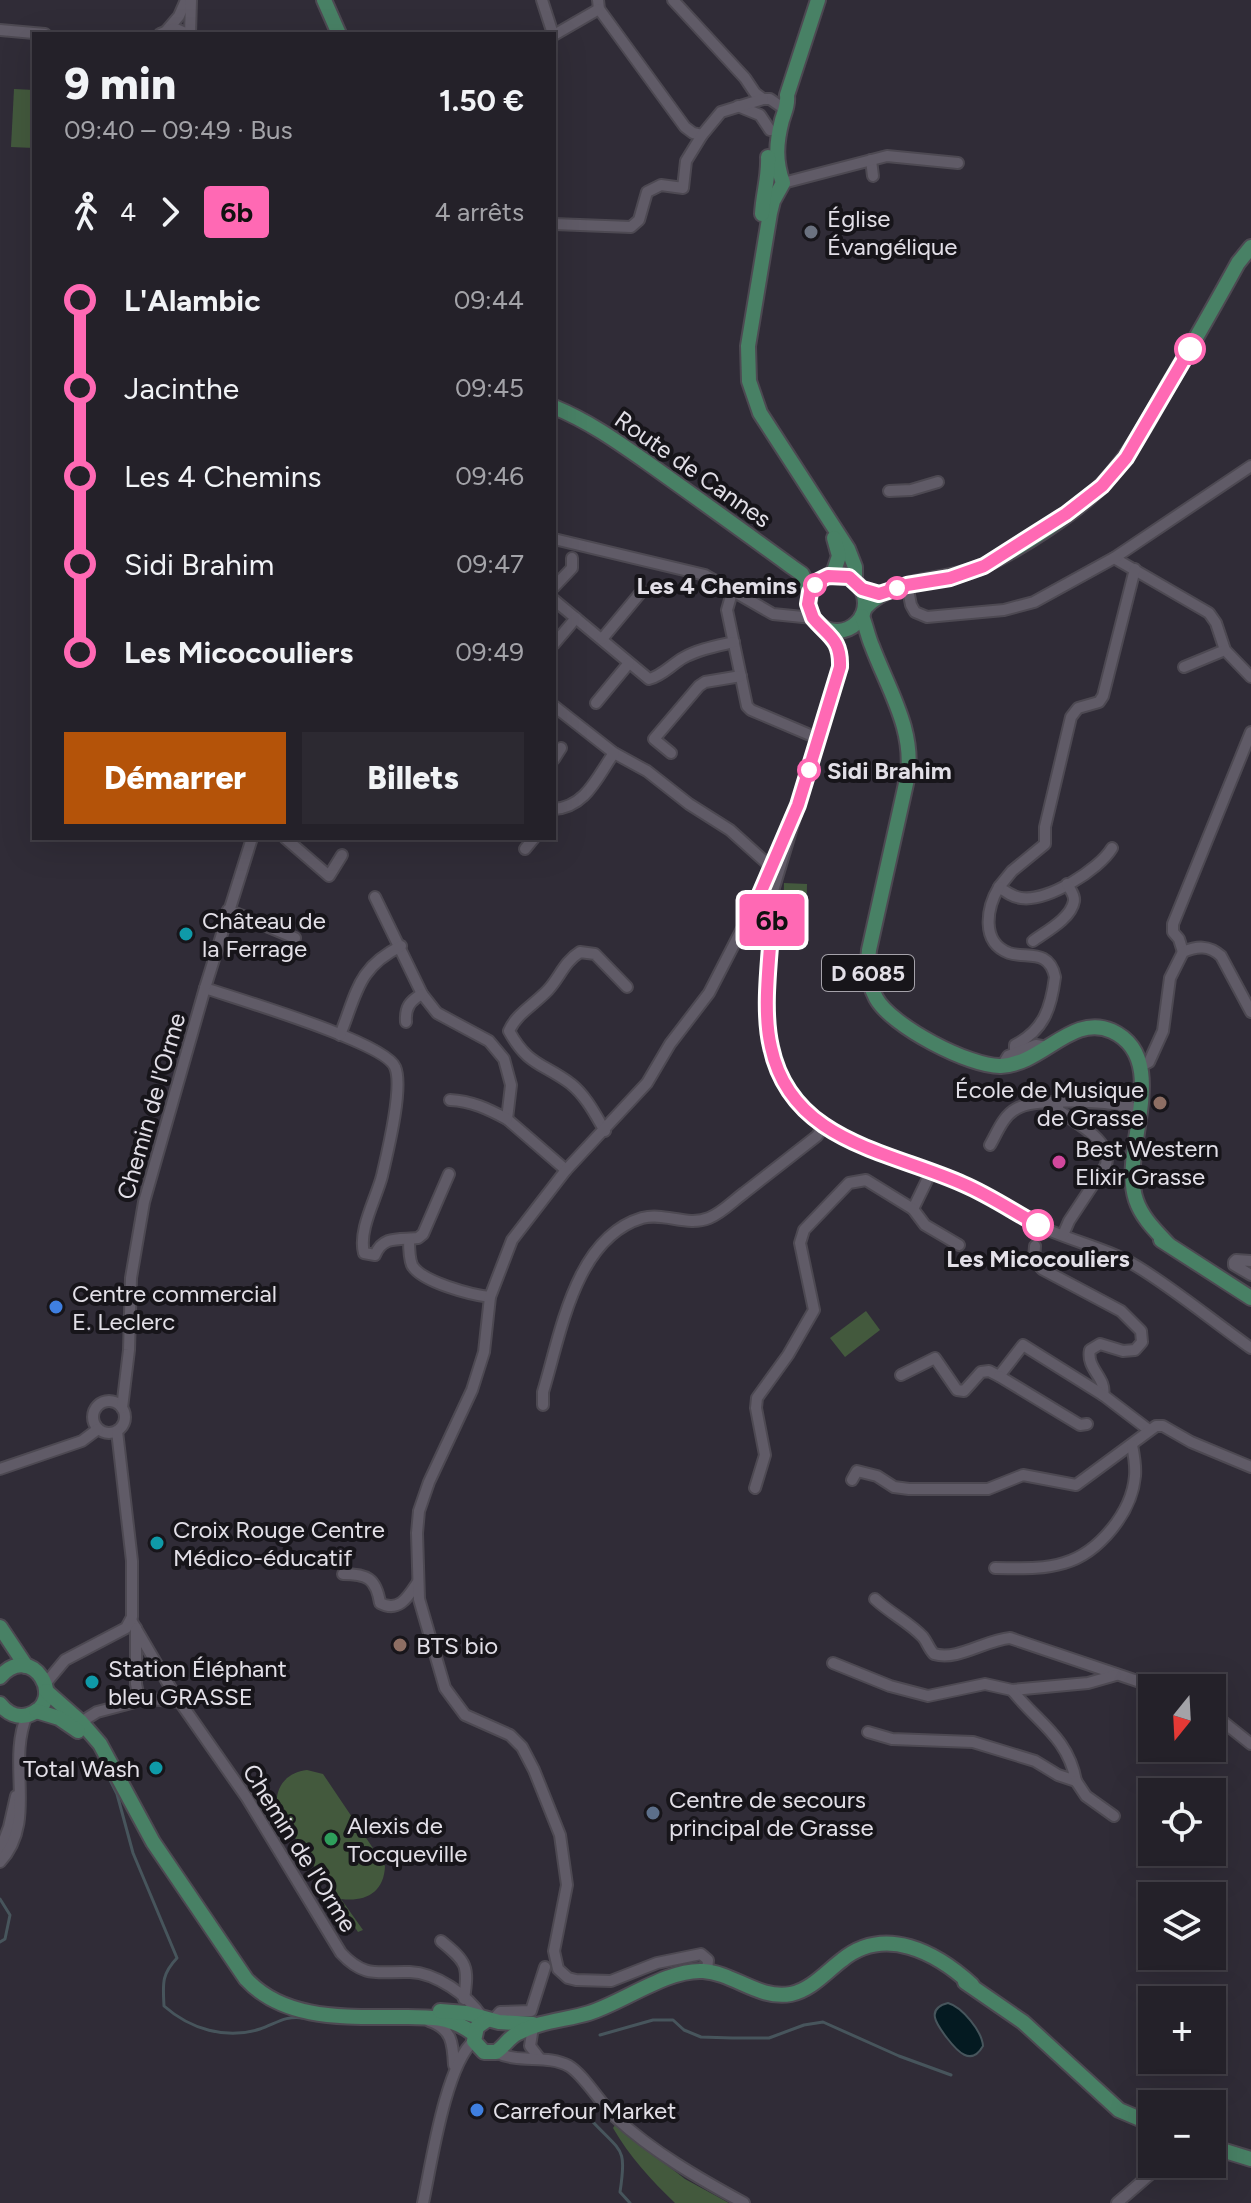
<!DOCTYPE html>
<html lang="fr">
<head>
<meta charset="utf-8">
<style>
	:root { --surface:#242129; --page:#2c2931; --text:#f1f3f6; --muted:#a3a3a8; --line:#413e46; --accent:#b45309 }
	body { margin:0; font-family:Figtree,sans-serif; background:var(--page); color:var(--text); height:100vh; display:flex; flex-direction:column; font-size:30px; white-space:nowrap }
	* { box-sizing:border-box; margin:0 }
	p { font-size:26px; color:var(--muted) }
	.icon { flex:none; width:44px; height:44px; fill:none; stroke:currentColor; stroke-width:2; stroke-linecap:round; stroke-linejoin:round }
	.map { position:relative; flex:1; overflow:hidden }
	.details { position:absolute; left:32px; top:32px; width:524px; height:808px; display:flex; flex-direction:column; background:var(--surface); border-radius:0px; box-shadow:0 8px 32px #0002,0 0 0 2px var(--line) }
	.details>* { flex:none }
	.badge { padding:0 16px; border-radius:6px; font-size:28px; line-height:52px }
	.needle { width:52px; rotate:198deg }
	.buttons { position:absolute; left:1138px; top:1674px; display:grid; gap:16px }
	.buttons a { display:grid; place-items:center; width:88px; height:88px; border-radius:0px; background:var(--surface); box-shadow:0 8px 32px #0002,0 0 0 2px var(--line); font-size:40px }
	.map>.badge { position:absolute; translate:-50% -50%; box-shadow:0 0 0 4px #fff }
	.legs { display:flex; align-items:center; gap:12px; height:88px; padding:0 32px; font-size:26px }
	.legs p { margin-inline-start:auto }
	.headline { display:flex; align-items:center; justify-content:space-between; height:136px; padding:0 32px }
	h1 { font-size:44px; font-weight:800; line-height:60px }
	.action { display:flex; gap:16px; margin-top:auto; padding:16px 32px }
	.action a { flex:1; height:92px; border-radius:0px; background:var(--accent); color:#fff; font-size:32px; font-weight:800; line-height:92px; text-align:center }
	.action a+a { background:var(--page); color:var(--text) }
	ul { padding:0 32px; list-style:none }
	li { display:flex; align-items:center; gap:28px; height:88px; font-size:30px }
	li i { display:grid; place-items:center; width:12px; height:100%; margin:0 10px; background:currentColor }
	li i::after { content:''; width:20px; height:20px; margin:-10px; border:6px solid; border-radius:50%; background:var(--surface) }
	li p { margin-inline-start:auto }
	li:first-child i { background:linear-gradient(#0000 50%,currentColor 0) }
	li:last-child i { background:linear-gradient(currentColor 50%,#0000 0) }
	.map>svg:first-child { display:block }
	.green { fill:#43593d }
	.water { fill:#041a21; stroke:#47555c; stroke-width:2 }
	.lines { fill:none; stroke-linecap:round; stroke-linejoin:round }
	.stream { stroke:#47555c; stroke-width:3 }
	.minor-casing { stroke:#4d4952; stroke-width:14 }
	.major-casing { stroke:#4d4952; stroke-width:18 }
	.minor { stroke:#605b67; stroke-width:10 }
	.major { stroke:#488165; stroke-width:14 }
	.line-1-casing { stroke:#fff; stroke-width:18 }
	.line-1 { stroke:#ff69b4; stroke-width:12 }
	.worship-dot { fill:#6b7280; stroke:#17151a; stroke-width:3 }
	.stop-1-dot { fill:#fff; stroke:#ff69b4; stroke-width:4 }
	.culture-dot { fill:#0f9aa8; stroke:#17151a; stroke-width:3 }
	.education-dot { fill:#8d6e63; stroke:#17151a; stroke-width:3 }
	.hotel-dot { fill:#d1479c; stroke:#17151a; stroke-width:3 }
	.shop-dot { fill:#3f7fe0; stroke:#17151a; stroke-width:3 }
	.service-dot { fill:#5c6f8a; stroke:#17151a; stroke-width:3 }
	.leisure-dot { fill:#2e9e5b; stroke:#17151a; stroke-width:3 }
	.labels { text-anchor:middle; dominant-baseline:central; stroke-width:8; stroke-linejoin:round; paint-order:stroke }
	.shield { fill:#17151a; stroke:#a5a2aa; stroke-width:2 }
	.shield-label { font-size:22px; font-weight:bold; fill:#e2dfe7 }
	.poi-label { font-size:24px; fill:#e2dfe7; stroke:#17151a; text-anchor:start }
	.street-label { font-size:24px; fill:#e2dfe7; stroke:#17151a }
	.stop-label { font-size:24px; font-weight:bold; fill:#e2dfe7; stroke:#17151a; text-anchor:end }
</style>
</head>
<body>
<div class="map">
<svg width="1251" height="2203" viewBox="0 0 1251 2203">
	<rect width="100%" height="100%" fill="#302c37"/>
	<g class="green">
		<path d="M14,89L34,90V148L11,147Z"/>
		<path d="M784,883L807,884L806,931L783,930Z"/>
		<path d="M866,1311L880,1330L845,1357L830,1338Z"/>
		<path d="M307,1770L323,1774L385,1866C384,1893 365,1902 341,1899L363,1930L358,1932L277,1811C274,1789 284,1773 307,1770Z"/>
		<path d="M615,2125L685,2179L729,2203H675C652,2181 629,2156 613,2128Z"/>
	</g>
	<path class="water" d="M948,2003C962,2007 982,2031 983,2046C971,2067 957,2051 947,2038C938,2026 924,2009 948,2003Z"/>
	<g class="lines">
		<g class="stream">
			<path d="M109,1778L117,1794L133,1853L177,1958C161,1975 163,1984 164,2006C190,2029 226,2040 260,2029C275,2024 286,2015 303,2018"/>
			<path d="M0,1899L10,1915L5,1939L0,1942"/>
			<path d="M600,2035L653,2020H673L684,2030L701,2037L732,2038H769L804,2025L823,2022L899,2056L951,2075"/>
			<path d="M592,2121C622,2153 627,2147 620,2192L630,2203"/>
		</g>
		<defs>
			<g id="minor">
				<path d="M542,0L553,34"/>
				<path d="M598,0L599,9L685,127L693,133L702,135"/>
				<path d="M673,0L745,78L755,93L763,99H770L783,108V117"/>
				<path d="M0,30L45,34"/>
				<path d="M167,30L179,16L186,0"/>
				<path d="M160,34L174,28L188,34"/>
				<path d="M190,34L191,0"/>
				<path d="M554,35L599,9"/>
				<path d="M738,106L760,115L770,130"/>
				<path d="M871,160L873,176"/>
				<path d="M783,183L887,156L958,163"/>
				<path d="M554,224L631,227L639,220L647,192L661,185L683,188L686,161L702,135L721,112L763,99"/>
				<path d="M889,491L911,490L938,482"/>
				<path d="M554,539L705,575L773,614L813,618"/>
				<path d="M1114,558L1209,613L1216,623L1225,650L1251,677"/>
				<path d="M907,585L911,605L915,612L927,617L1004,610L1034,602L1114,558L1251,466"/>
				<path d="M554,587L572,568V558"/>
				<path d="M733,589L727,610L747,706L751,710L810,735"/>
				<path d="M554,600L649,679C662,676 671,665 683,658C699,649 717,646 734,642"/>
				<path d="M827,629L838,646L840,667L773,891L775,898C767,922 765,1023 771,1048C775,1067 784,1088 796,1103C835,1149 911,1161 964,1184C989,1195 1012,1213 1037,1225C1070,1241 1107,1248 1138,1267C1177,1291 1214,1322 1251,1348"/>
				<path d="M602,639L642,591"/>
				<path d="M554,644L576,618"/>
				<path d="M1184,667L1225,650"/>
				<path d="M596,703L629,663"/>
				<path d="M554,706L614,753L647,771L689,804L730,830L771,867V881"/>
				<path d="M671,753L654,739L699,686L705,682L741,676"/>
				<path d="M554,759L561,748"/>
				<path d="M554,809C586,807 597,777 614,753"/>
				<path d="M285,838L329,876L342,855"/>
				<path d="M1112,848C1099,870 1047,902 1021,898C1013,897 1006,892 999,887L1012,871L1045,844V827L1071,717L1078,708L1099,702L1103,696L1135,569"/>
				<path d="M525,849L534,838"/>
				<path d="M999,887C987,907 980,942 1009,953C1026,959 1049,948 1055,977C1051,1008 1044,1030 1015,1045V1053"/>
				<path d="M375,897L422,994L437,1013L489,1041L504,1059L511,1085L507,1119L566,1170"/>
				<path d="M228,910L295,938"/>
				<path d="M771,917L759,896L780,846"/>
				<path d="M1033,941C1045,932 1071,919 1074,901C1075,896 1070,889 1067,884"/>
				<path d="M1183,952L1179,939L1173,932V924L1251,732"/>
				<path d="M205,988C237,999 385,1042 395,1067C404,1087 387,1154 382,1176C376,1199 358,1230 364,1253L375,1255C383,1235 400,1240 418,1238L423,1234L449,1174"/>
				<path d="M406,1022C405,1007 410,1001 422,994"/>
				<path d="M340,1035C357,993 357,968 401,946"/>
				<path d="M1002,1066L1008,1056L1036,1045L1048,1047"/>
				<path d="M1141,1066L1149,1062L1163,1031L1170,978L1183,952C1197,946 1209,945 1221,956L1251,1012"/>
				<path d="M450,1100C472,1101 488,1109 507,1119"/>
				<path d="M1058,1103V1110C1075,1123 1113,1140 1106,1165L1069,1221L1063,1235"/>
				<path d="M605,1131C595,1114 586,1096 571,1084C543,1063 528,1066 509,1031C516,1014 535,1004 548,990C560,977 564,962 580,952L595,954L627,987"/>
				<path d="M990,1145C997,1133 1003,1116 1016,1109C1036,1097 1107,1102 1131,1107"/>
				<path d="M913,1209L931,1172"/>
				<path d="M409,1239C409,1247 409,1258 412,1265C421,1282 472,1295 490,1297"/>
				<path d="M1035,1246L1034,1259L1042,1269L1121,1311L1141,1331L1142,1342L1135,1350L1123,1351L1100,1344L1090,1350C1086,1369 1107,1378 1103,1395"/>
				<path d="M1251,1261L1236,1260L1234,1262V1265L1251,1275"/>
				<path d="M901,1375L935,1358L957,1390L964,1391L981,1372L989,1371L999,1376L1023,1345L1103,1395L1149,1430"/>
				<path d="M999,1376L1080,1425L1087,1424"/>
				<circle cx="109" cy="1417" r="16"/>
				<path d="M543,1405V1392C561,1333 575,1238 642,1218C665,1212 687,1227 709,1218C722,1213 733,1201 744,1193C768,1174 793,1155 817,1136L823,1126"/>
				<path d="M122,1408L129,1350L131,1278L144,1202L205,988L252,838"/>
				<path d="M0,1469L82,1441L98,1429"/>
				<path d="M852,1480L857,1471L877,1476L894,1487L909,1489H988L1023,1475L1076,1485L1156,1426H1163L1191,1442L1251,1467"/>
				<path d="M755,1488L765,1455L756,1408L757,1398L788,1355L814,1310L800,1243L804,1230L849,1183L866,1180L913,1209L925,1225L959,1245"/>
				<path d="M995,1568C1018,1568 1041,1570 1064,1563C1099,1553 1132,1512 1135,1476C1136,1465 1134,1455 1132,1445"/>
				<path d="M343,1574C367,1574 376,1578 380,1603C399,1613 408,1597 418,1582"/>
				<path d="M875,1599C891,1614 909,1622 923,1637C927,1642 929,1649 934,1654C958,1661 985,1640 1010,1638L1158,1688"/>
				<path d="M131,1620L173,1692L247,1798L341,1953C365,1979 379,1971 410,1972C436,1973 468,1995 482,2017"/>
				<path d="M136,1628V1684L139,1698"/>
				<path d="M833,1663L890,1686L928,1696L985,1684L1012,1690L1088,1683L1116,1675"/>
				<path d="M45,1684L65,1660L126,1628L132,1617V1561L117,1431"/>
				<path d="M1212,1713L1251,1744"/>
				<path d="M81,1722L97,1712L135,1702L139,1698L182,1702"/>
				<path d="M868,1732L892,1739L973,1742L1035,1761L1058,1775L1076,1781C1068,1737 1037,1722 1012,1690"/>
				<path d="M1076,1781L1086,1796L1114,1816"/>
				<path d="M0,1851L9,1827L16,1796"/>
				<path d="M0,1862C38,1821 6,1764 27,1715"/>
				<path d="M441,1941C467,1962 469,1966 464,1999"/>
				<path d="M707,1972L708,1960L701,1954L657,1963L611,1981L576,1980L568,1978L558,1969L554,1951L567,1885L560,1835L534,1770L522,1747L510,1735L465,1715L445,1688L419,1599L417,1533L419,1511L429,1482L472,1390L484,1352L490,1297L512,1240L566,1170L647,1083L670,1044L709,993L760,894"/>
				<path d="M493,2020L500,2012L531,2011L545,1967"/>
				<path d="M429,2021C452,2028 453,2044 454,2065"/>
				<path d="M533,2027L530,2046L540,2059"/>
				<path d="M496,2052C518,2064 547,2054 569,2066C584,2075 600,2103 615,2117C653,2152 698,2178 744,2203"/>
				<path d="M423,2203C431,2165 446,2063 474,2041"/>
				<path d="M1117,2203L1162,2164"/>
			</g>
			<g id="major">
				<path d="M324,0L339,34"/>
				<path d="M818,0L787,95C788,104 785,111 782,120C776,143 775,161 783,183L773,201L770,213L748,346L749,381L760,413L848,549L855,567V581"/>
				<path d="M762,214C763,194 769,177 768,157"/>
				<path d="M554,407C588,421 615,440 645,461C694,496 743,531 792,567L802,574L810,592"/>
				<path d="M833,574L839,556L834,538"/>
				<circle cx="837" cy="603" r="28"/>
				<path d="M865,608C893,576 946,584 983,566C1019,549 1078,512 1104,483C1131,454 1149,420 1168,386C1192,345 1215,305 1238,263L1251,247"/>
				<path d="M862,616C866,626 868,637 872,646C888,689 916,732 907,779L869,950C867,967 868,983 876,998C891,1026 970,1067 1001,1066C1043,1064 1072,1013 1112,1031C1173,1059 1119,1151 1136,1200C1142,1218 1156,1231 1168,1244"/>
				<path d="M1161,1240L1251,1298"/>
				<path d="M0,1627L26,1666"/>
				<path d="M0,1677C32,1640 69,1702 28,1715C17,1718 7,1713 0,1704"/>
				<path d="M46,1691L81,1722L100,1744L153,1842L246,1979C283,2019 341,2017 391,2017C422,2017 448,2014 474,2034"/>
				<path d="M36,1711L59,1718L78,1731"/>
				<path d="M965,1982L1023,2022L1119,2110L1152,2124"/>
				<path d="M440,2011L466,2013L499,2022L533,2024"/>
				<path d="M487,2020L477,2027L474,2041L484,2052H496C505,2046 508,2038 518,2033C540,2021 566,2020 589,2013C624,2002 667,1969 703,1971C734,1973 759,2000 791,1994C811,1990 826,1972 842,1960C885,1925 936,1952 972,1985"/>
				<path d="M1212,2147L1251,2159"/>
			</g>
		</defs>
		<use href="#minor" class="minor-casing"/>
		<use href="#major" class="major-casing"/>
		<use href="#minor" class="minor"/>
		<use href="#major" class="major"/>
	</g>
	<g class="lines">
		<defs>
			<path id="line-1" d="M1038,1225C1014,1212 989,1195 963,1184C889,1151 791,1142 771,1047C762,1009 770,958 772,919L767,905L762,903L759,896L798,805L840,667C841,639 829,637 813,618L808,604L810,592L818,581L828,576L849,577L862,589L879,594L907,585L950,578L984,566L1066,514L1102,486L1126,458L1190,349"/>
		</defs>
		<use href="#line-1" class="line-1-casing"/>
		<use href="#line-1" class="line-1"/>
	</g>
	<circle class="worship-dot" cx="811" cy="232" r="8"/>
	<g class="stop-1-dot">
		<circle cx="1190" cy="349" r="14"/>
		<circle cx="815" cy="585" r="10"/>
		<circle cx="897" cy="588" r="10"/>
		<circle cx="809" cy="770" r="10"/>
		<circle cx="1038" cy="1225" r="14"/>
	</g>
	<g class="culture-dot">
		<circle cx="186" cy="934" r="8"/>
		<circle cx="157" cy="1543" r="8"/>
		<circle cx="92" cy="1682" r="8"/>
		<circle cx="156" cy="1768" r="8"/>
	</g>
	<g class="education-dot">
		<circle cx="1160" cy="1103" r="8"/>
		<circle cx="400" cy="1645" r="8"/>
	</g>
	<circle class="hotel-dot" cx="1059" cy="1162" r="8"/>
	<g class="shop-dot">
		<circle cx="56" cy="1307" r="8"/>
		<circle cx="477" cy="2110" r="8"/>
	</g>
	<circle class="service-dot" cx="653" cy="1813" r="8"/>
	<circle class="leisure-dot" cx="331" cy="1839" r="8"/>
	<g class="labels">
		<rect class="shield" x="822" y="955" width="92" height="36" rx="6"/>
		<g class="shield-label">
			<text x="868" y="973">D 6085</text>
		</g>
		<g class="poi-label">
			<text x="827" y="218">Église<tspan x="827" dy="28">Évangélique</tspan></text>
			<text x="202" y="920">Château de<tspan x="202" dy="28">la Ferrage</tspan></text>
			<text x="1144" y="1089" text-anchor="end">École de Musique<tspan x="1144" dy="28">de Grasse</tspan></text>
			<text x="1075" y="1148">Best Western<tspan x="1075" dy="28">Elixir Grasse</tspan></text>
			<text x="72" y="1293">Centre commercial<tspan x="72" dy="28">E. Leclerc</tspan></text>
			<text x="173" y="1529">Croix Rouge Centre<tspan x="173" dy="28">Médico-éducatif</tspan></text>
			<text x="416" y="1645">BTS bio</text>
			<text x="108" y="1668">Station Éléphant<tspan x="108" dy="28">bleu GRASSE</tspan></text>
			<text x="140" y="1768" text-anchor="end">Total Wash</text>
			<text x="669" y="1799">Centre de secours<tspan x="669" dy="28">principal de Grasse</tspan></text>
			<text x="347" y="1825">Alexis de<tspan x="347" dy="28">Tocqueville</tspan></text>
			<text x="493" y="2110">Carrefour Market</text>
		</g>
		<g class="street-label">
			<text transform="translate(693 469) rotate(35)">Route de Cannes</text>
			<text transform="translate(151 1106) rotate(-74)">Chemin de l'Orme</text>
			<text transform="translate(300 1848) rotate(58)">Chemin de l'Orme</text>
		</g>
		<g class="stop-label">
			<text x="797" y="585">Les 4 Chemins</text>
			<text x="827" y="770" text-anchor="start">Sidi Brahim</text>
			<text x="1038" y="1258" text-anchor="middle">Les Micocouliers</text>
		</g>
	</g>
</svg>
<div class="buttons">
<a><svg class="needle" viewBox="-14 -14 28 28"><path d="M0-13l5 13h-10z" fill="#e53935"/><path d="M0 13l5-13h-10z" fill="#a3a3a8"/></svg></a>
<a><svg class="icon" aria-label="locate" viewBox="0 0 24 24"><circle cx="12" cy="12" r="6"/><path d="M12 2v4M12 18v4M2 12h4M18 12h4"/></svg></a>
<a><svg class="icon" aria-label="layers" viewBox="0 0 24 24"><path d="M12 4l9 5-9 5-9-5zM3 14l9 5 9-5"/></svg></a>
<a>+</a>
<a>−</a>
</div>
<b class="badge" style="left:772px;top:920px;background:#ff69b4;color:#111">6b</b>
<section class="details">
<div class="headline"><div><h1>9 min</h1><p>09:40 – 09:49 · Bus</p></div><b>1.50 €</b></div>
<div class="legs"><svg class="icon" aria-label="walk" viewBox="0 0 24 24"><circle cx="13" cy="4" r="2"/><path d="M13 8l-2 6 4 7M11 14l-3 7M7 12l3-4h3l4 4"/></svg>4<svg class="icon" aria-label="forward" viewBox="0 0 24 24"><path d="M9 5l7 7-7 7"/></svg><b class="badge" style="background:#ff69b4;color:#111">6b</b><p>4 arrêts</p></div>
<ul>
<li><i style="color:#ff69b4"></i><b>L'Alambic</b><p>09:44</p></li>
<li><i style="color:#ff69b4"></i><span>Jacinthe</span><p>09:45</p></li>
<li><i style="color:#ff69b4"></i><span>Les 4 Chemins</span><p>09:46</p></li>
<li><i style="color:#ff69b4"></i><span>Sidi Brahim</span><p>09:47</p></li>
<li><i style="color:#ff69b4"></i><b>Les Micocouliers</b><p>09:49</p></li>
</ul>
<div class="action"><a>Démarrer</a><a>Billets</a></div>
</section>
</div>
</body>
</html>
